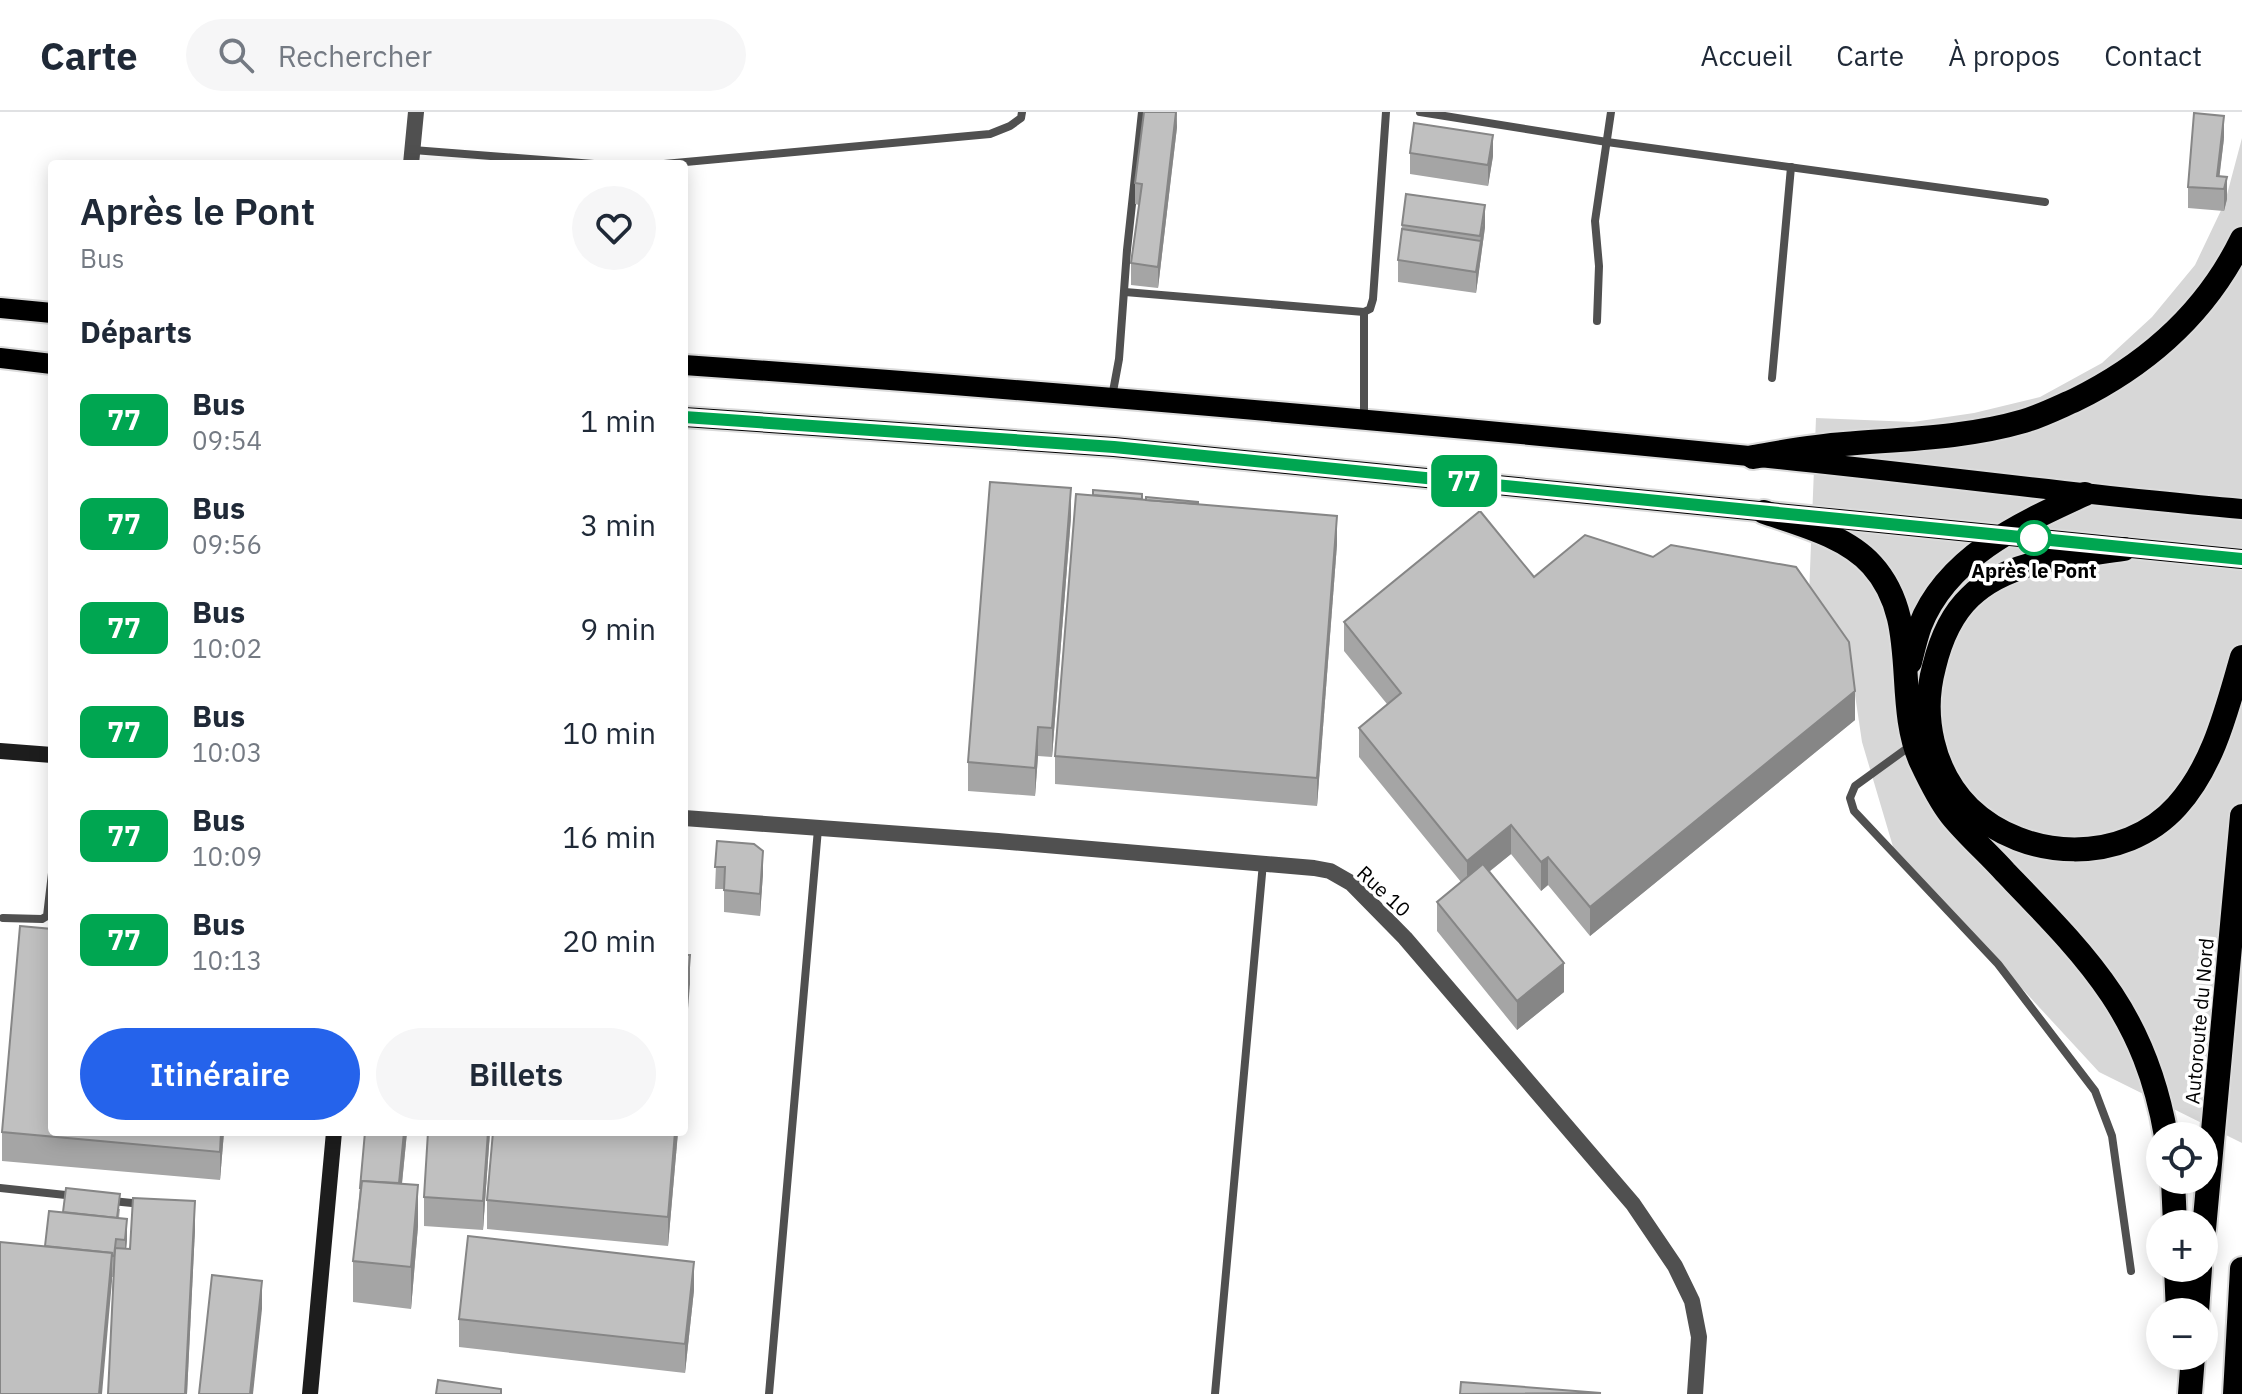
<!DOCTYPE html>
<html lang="fr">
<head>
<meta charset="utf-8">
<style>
	:root { --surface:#fff; --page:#f6f6f7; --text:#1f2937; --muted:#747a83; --line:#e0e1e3; --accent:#2563eb }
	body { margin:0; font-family:"IBM Plex Sans",sans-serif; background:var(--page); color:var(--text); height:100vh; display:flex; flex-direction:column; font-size:30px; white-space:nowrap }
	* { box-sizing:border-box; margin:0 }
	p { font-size:26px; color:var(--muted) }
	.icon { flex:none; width:44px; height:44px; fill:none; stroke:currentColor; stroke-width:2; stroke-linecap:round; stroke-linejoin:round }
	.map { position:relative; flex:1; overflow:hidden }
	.sheet { position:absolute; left:48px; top:48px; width:640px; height:976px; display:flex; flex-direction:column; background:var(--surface); border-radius:8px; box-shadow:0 4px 20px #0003 }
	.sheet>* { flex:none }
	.badge { padding:0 16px; border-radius:12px; font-size:28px; line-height:52px }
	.tools { position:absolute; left:2146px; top:1010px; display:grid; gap:16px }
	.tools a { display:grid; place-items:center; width:72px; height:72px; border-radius:50%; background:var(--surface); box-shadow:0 4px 20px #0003; font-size:40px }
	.map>.badge { position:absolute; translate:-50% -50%; box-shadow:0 0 0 4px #fff }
	h2 { padding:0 32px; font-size:30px; line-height:72px }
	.round { display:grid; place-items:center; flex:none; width:84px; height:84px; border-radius:42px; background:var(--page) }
	.head { display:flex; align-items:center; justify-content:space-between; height:136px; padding:0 32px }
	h1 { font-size:38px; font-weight:600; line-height:60px }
	.button { display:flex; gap:16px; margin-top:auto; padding:16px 32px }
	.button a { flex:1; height:92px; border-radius:48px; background:var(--accent); color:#fff; font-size:32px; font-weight:600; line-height:92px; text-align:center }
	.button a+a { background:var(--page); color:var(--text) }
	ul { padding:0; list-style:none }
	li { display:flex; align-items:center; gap:24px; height:104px; padding:0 32px }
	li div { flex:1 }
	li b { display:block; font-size:30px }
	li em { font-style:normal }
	li .badge { min-width:88px; font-weight:700; text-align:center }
	header { display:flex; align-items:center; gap:48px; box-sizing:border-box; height:112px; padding:0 40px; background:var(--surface); border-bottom:2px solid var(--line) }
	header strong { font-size:38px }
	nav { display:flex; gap:44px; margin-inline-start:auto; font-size:28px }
	.search { width:560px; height:72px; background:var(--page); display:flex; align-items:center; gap:20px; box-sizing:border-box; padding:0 28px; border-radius:44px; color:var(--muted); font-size:30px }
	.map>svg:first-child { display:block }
	.green { fill:#d7d7d7 }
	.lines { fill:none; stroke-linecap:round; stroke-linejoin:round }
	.primary-casing { stroke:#dbdbdb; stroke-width:24 }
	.highway-casing { stroke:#dbdbdb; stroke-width:28 }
	.lane { stroke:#505050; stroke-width:8 }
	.street { stroke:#505050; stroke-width:16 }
	.secondary { stroke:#1d1d1d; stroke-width:16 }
	.primary { stroke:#000; stroke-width:20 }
	.highway { stroke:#000; stroke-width:24 }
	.wall { fill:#a5a5a5 }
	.shaded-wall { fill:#868686 }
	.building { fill:#c0c0c0; stroke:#868686; stroke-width:2 }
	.line-casing { stroke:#fff; stroke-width:18 }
	.line { stroke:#00a651; stroke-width:12 }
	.stop-dot { fill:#fff; stroke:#00a651; stroke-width:4 }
	.labels { text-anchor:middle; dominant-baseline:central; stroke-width:7; stroke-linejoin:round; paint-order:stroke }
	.stop-label { font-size:20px; font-weight:bold; fill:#000; stroke:#fff }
	.street-label { font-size:20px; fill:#000; stroke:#fff }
</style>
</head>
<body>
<header>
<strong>Carte</strong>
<div class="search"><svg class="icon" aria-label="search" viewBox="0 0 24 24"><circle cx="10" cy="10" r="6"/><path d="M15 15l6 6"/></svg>Rechercher</div>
<nav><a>Accueil</a><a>Carte</a><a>À propos</a><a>Contact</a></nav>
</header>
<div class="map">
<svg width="2242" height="1282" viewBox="0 0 2242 1282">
	<rect width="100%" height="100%" fill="#fff"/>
	<path class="green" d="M2242,26V1031L2099,960L1894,738L1862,630L1851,556L1809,483L1816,306L1913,310L1974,301L2040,285L2102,251L2152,205L2195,153L2225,90Z"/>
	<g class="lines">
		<defs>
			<g id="primary">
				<path d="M0,196L52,201"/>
				<path d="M0,246L52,252"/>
				<path d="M684,253C1040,278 1395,309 1749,344C1914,360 2077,383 2242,397"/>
				<path d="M684,305L1114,335L2242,447"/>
			</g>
			<g id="highway">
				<path d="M1753,345C1783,340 1813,334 1844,332C1904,327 1966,326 2024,309C2041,304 2059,295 2075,288C2148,252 2206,201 2242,127"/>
				<path d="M1764,400C1799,412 1846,424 1872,453C1922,508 1893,587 1921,650C1929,667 1939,688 1951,703C1967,723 1988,741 2005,760C2088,846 2145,901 2166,1024"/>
				<path d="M2124,437C2073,445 2009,447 1970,485C1951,503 1940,530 1934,555C1921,603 1932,659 1969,696C2025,750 2124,753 2177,694C2214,653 2227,596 2242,545"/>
				<path d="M1910,550C1913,538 1916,525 1920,514C1947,444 2022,411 2085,382"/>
				<path d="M2173,1068L2175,1112"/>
				<path d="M2204,1117L2242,704"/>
				<path d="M2176,1156L2178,1200"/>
				<path d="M2197,1200L2200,1156"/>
				<path d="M2190,1282L2193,1244"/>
				<path d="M2235,1282L2242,1157"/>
			</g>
		</defs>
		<use href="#primary" class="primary-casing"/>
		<use href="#highway" class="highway-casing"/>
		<g class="lane">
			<path d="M1420,0L1607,30L2045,90"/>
			<path d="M413,38L594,52"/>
			<path d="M664,52L990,22L1010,14L1021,6L1022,0"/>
			<path d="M1125,180L1364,200L1370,197L1373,187L1386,0"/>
			<path d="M1364,200V307"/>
			<path d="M1597,209L1599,154L1595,109L1611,0"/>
			<path d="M1772,266L1791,55"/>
			<path d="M1112,285L1119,247L1127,138L1142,0"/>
			<path d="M1913,632L1855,674L1850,686L1854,699L1998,852L2095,979L2112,1024L2131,1159"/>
			<path d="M3,806L42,807L47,804L52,761"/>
			<path d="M0,1076L75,1084"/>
			<path d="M112,1089L142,1092"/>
			<path d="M769,1282L818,717"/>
			<path d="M1215,1282L1263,751"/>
		</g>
		<g class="street">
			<path d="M411,52L416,0"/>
			<path d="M684,706L998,729L1314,756L1330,759L1351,771L1405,826L1633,1092L1675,1154L1692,1189L1699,1225L1695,1282"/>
		</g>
		<g class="secondary">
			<path d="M0,639L52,643"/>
			<path d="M310,1282L334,1020"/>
		</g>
		<use href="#primary" class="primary"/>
		<use href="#highway" class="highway"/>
	</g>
	<g class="wall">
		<path d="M1177,0V15L1158,176L1131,173V151L1139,93L1135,92V71Z"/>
		<path d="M2224,26L2219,65H2227V87L2224,99L2188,96V75Z"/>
		<path d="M1410,41L1493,44L1488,74L1410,62Z"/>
		<path d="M1402,113L1485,115L1476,181L1398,170V148Z"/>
		<path d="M1142,387L1198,392L1337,432L1317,694L1055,672V644Z"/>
		<path d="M1071,405L1052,645L1038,644L1035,684L968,679V650Z"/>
		<path d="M1534,465L1855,608L1590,824L1548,773L1541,779L1511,742L1489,760L1564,880L1517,918L1437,819V790L1461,770L1359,645V616L1387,592L1344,539V510Z"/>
		<path d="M717,729L763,761L760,804L724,800V777H715Z"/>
		<path d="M2,1020H224L220,1068L2,1049Z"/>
		<path d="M365,1020H407L402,1072L418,1114L411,1197L353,1190V1149Z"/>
		<path d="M428,1020H490L483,1118L424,1114V1085Z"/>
		<path d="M678,1020L668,1134L487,1117V1088Z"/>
		<path d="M120,1097L119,1106L127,1128L126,1137H130L195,1117L187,1282H108L113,1165H112L63,1100Z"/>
		<path d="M694,1178L685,1261L459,1235V1207Z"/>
	</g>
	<g class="shaded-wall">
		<path d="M1176,0L1177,15L1158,176V155Z"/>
		<path d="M2224,4V26L2218,77L2217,64Z"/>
		<path d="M1493,23V44L1488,74V53Z"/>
		<path d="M2227,65V87L2224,99V77Z"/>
		<path d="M1485,93V115L1476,181V160Z"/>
		<path d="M1071,376V405L1052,645V616Z"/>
		<path d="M1337,404V432L1317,694V666Z"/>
		<path d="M1855,579V608L1590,824V795Z"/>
		<path d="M1038,615V644L1035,684V656Z"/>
		<path d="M1511,713V742L1467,777V749Z"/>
		<path d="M763,739V761L760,804V782Z"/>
		<path d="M1548,745V773L1541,779V750Z"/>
		<path d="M690,843V872L684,947V919Z"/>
		<path d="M1564,851V880L1517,918V889Z"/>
		<path d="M221,1020H224L220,1068V1040Z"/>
		<path d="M404,1020H407L398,1110V1081Z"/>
		<path d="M488,1020H490L483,1118V1089Z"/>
		<path d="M675,1020H678L668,1134V1105Z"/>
		<path d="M418,1073V1114L411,1197V1155Z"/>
		<path d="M195,1089V1117L187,1282H185Z"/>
		<path d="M127,1107V1128L125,1149V1128Z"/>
		<path d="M112,1141V1169L102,1282H99Z"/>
		<path d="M694,1150V1178L685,1261V1232Z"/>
		<path d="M262,1169V1197L253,1282H250Z"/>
	</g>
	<g class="building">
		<path d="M1144,0H1176L1158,155L1131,151L1142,72L1135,71Z"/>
		<path d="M2194,1L2224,4L2217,64L2227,65L2224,77L2188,75Z"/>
		<path d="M1414,11L1493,23L1488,53L1410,41Z"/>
		<path d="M1406,82L1485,93L1480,124L1402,113Z"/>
		<path d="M1402,117L1481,129L1476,160L1398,148Z"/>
		<path d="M990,370L1071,376L1052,616L1038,615L1035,656L968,650Z"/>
		<path d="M1093,378L1142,382V387L1093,383Z"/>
		<path d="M1076,382L1337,404L1317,666L1055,644Z"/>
		<path d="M1146,385L1198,390V392L1146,388Z"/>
		<path d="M1480,399L1534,465L1585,423L1653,445L1671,433L1796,455L1849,530L1855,579L1590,795L1548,745L1541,750L1511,713L1467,749L1359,616L1401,581L1344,510Z"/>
		<path d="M717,729L754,732L763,739L760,782L724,778L725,755H715Z"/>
		<path d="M1483,752L1564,851L1517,889L1437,790Z"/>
		<path d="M20,814L52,817V1020H221L220,1040L2,1020Z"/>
		<path d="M684,843H690L684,919Z"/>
		<path d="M365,1020H404L399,1071L362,1069L361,1076H360Z"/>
		<path d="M428,1020H488L483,1089L424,1085Z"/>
		<path d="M493,1020H675L668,1105L487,1088Z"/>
		<path d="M362,1069L418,1073L411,1155L353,1149Z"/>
		<path d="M66,1076L120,1082L117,1106L63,1100Z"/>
		<path d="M133,1086L195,1089L185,1282H108L115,1136L130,1137Z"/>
		<path d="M49,1099L127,1107L125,1128L116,1127L114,1144H112V1141L45,1134Z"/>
		<path d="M468,1124L694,1150L685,1232L459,1207Z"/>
		<path d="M0,1130L112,1141L99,1282H0Z"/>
		<path d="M212,1163L262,1169L250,1282H199Z"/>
		<path d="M438,1268L501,1277V1282H436Z"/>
		<path d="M1461,1270L1601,1281L1460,1282Z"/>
	</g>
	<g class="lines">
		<defs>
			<path id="line" d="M684,305L1114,335L2242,447"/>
		</defs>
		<use href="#line" class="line-casing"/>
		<use href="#line" class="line"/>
	</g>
	<circle class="stop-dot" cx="2034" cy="426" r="16"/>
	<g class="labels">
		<g class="stop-label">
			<text x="2034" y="458">Après le Pont</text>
		</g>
		<g class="street-label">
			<text transform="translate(1384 779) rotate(43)">Rue 10</text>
			<text transform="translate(2199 909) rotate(-85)">Autoroute du Nord</text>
		</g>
	</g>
</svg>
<div class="tools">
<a><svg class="icon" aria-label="locate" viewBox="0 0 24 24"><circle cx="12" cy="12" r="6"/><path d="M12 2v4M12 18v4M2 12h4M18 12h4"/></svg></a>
<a>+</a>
<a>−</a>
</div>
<b class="badge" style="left:1464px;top:369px;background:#00a651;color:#fff">77</b>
<section class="sheet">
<div class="head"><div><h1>Après le Pont</h1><p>Bus</p></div><a class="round"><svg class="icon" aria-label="heart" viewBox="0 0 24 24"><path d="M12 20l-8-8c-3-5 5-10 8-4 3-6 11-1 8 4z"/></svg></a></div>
<h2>Départs</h2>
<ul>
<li><span class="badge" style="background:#00a651;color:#fff">77</span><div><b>Bus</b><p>09:54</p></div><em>1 min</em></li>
<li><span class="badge" style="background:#00a651;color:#fff">77</span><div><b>Bus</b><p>09:56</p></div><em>3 min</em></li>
<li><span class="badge" style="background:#00a651;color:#fff">77</span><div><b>Bus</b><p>10:02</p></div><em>9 min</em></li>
<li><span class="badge" style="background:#00a651;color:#fff">77</span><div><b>Bus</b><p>10:03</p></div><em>10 min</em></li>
<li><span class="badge" style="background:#00a651;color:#fff">77</span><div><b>Bus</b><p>10:09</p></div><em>16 min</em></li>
<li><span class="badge" style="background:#00a651;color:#fff">77</span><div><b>Bus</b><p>10:13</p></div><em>20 min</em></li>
</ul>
<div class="button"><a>Itinéraire</a><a>Billets</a></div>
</section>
</div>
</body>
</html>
